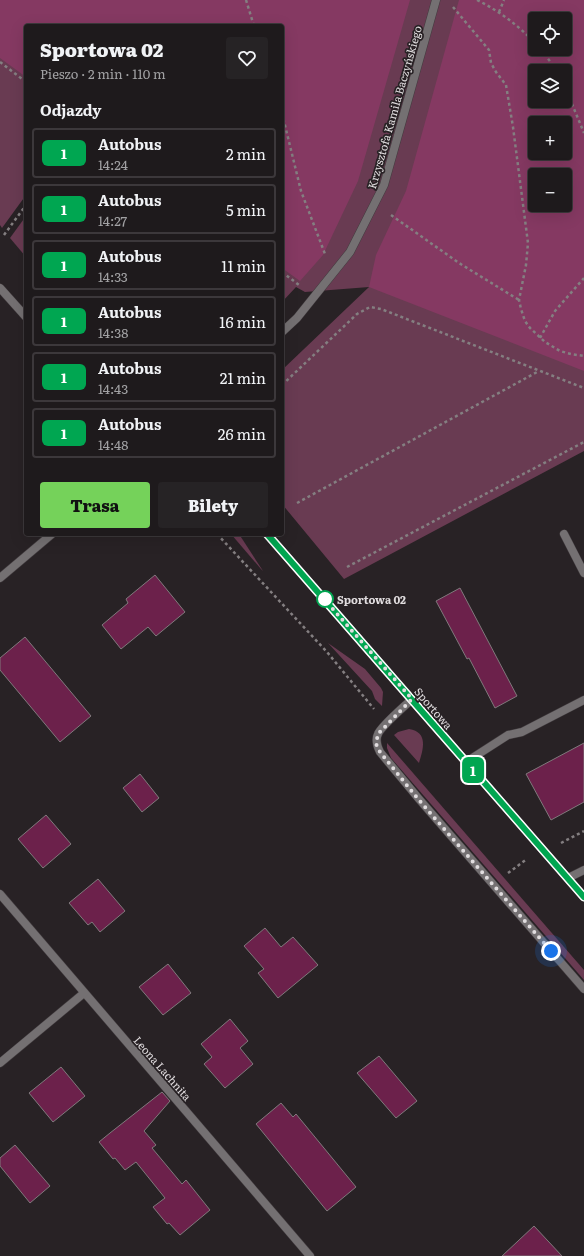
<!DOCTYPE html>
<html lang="pl">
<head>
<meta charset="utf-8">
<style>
	:root { --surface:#1e1a1c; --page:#262325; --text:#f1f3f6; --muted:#a1a1a3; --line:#3c383b; --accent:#75d25a }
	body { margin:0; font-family:Literata,serif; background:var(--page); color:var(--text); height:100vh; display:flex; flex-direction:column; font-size:15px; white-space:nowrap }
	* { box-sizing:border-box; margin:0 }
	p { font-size:13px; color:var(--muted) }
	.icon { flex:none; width:22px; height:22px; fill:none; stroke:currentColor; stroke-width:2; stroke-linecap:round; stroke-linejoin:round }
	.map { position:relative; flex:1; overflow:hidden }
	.drawer { position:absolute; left:24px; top:24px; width:260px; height:512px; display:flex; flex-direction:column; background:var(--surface); border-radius:4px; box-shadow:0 4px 16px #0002,0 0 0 1px var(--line) }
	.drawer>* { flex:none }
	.badge { padding:0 8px; border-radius:6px; font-size:14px; line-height:26px }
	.buttons { position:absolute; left:528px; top:12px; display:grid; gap:8px }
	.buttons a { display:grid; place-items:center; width:44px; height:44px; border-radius:4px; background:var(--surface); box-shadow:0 4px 16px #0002,0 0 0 1px var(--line); font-size:20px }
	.you { position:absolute; width:20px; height:20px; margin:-10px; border:3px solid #fff; border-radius:50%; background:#1a73e8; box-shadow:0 0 0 6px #1a73e833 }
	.map>.badge { position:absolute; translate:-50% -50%; box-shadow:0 0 0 2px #fff }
	h2 { padding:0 16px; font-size:15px; line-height:36px }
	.round { display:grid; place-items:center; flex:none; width:42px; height:42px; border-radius:4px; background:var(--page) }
	.head { display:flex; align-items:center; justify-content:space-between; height:68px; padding:0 16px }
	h1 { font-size:19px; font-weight:800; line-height:30px }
	.primary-button { display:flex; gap:8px; margin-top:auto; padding:8px 16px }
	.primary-button a { flex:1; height:46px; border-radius:4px; background:var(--accent); color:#111; font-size:16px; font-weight:800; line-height:46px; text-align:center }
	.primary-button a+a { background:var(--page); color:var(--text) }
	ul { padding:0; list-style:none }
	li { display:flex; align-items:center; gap:12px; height:50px; margin:0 8px 6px; padding:0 8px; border:2px solid var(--line); border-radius:4px }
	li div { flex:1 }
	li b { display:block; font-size:15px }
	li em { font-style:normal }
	li .badge { min-width:44px; font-weight:700; text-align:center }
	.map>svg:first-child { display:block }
	.green { fill:#693b52; fill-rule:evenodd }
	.forest { fill:#853962; fill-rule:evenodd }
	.building { fill:#6c214b; stroke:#80797c }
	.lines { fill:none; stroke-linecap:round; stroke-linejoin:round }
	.service-casing { stroke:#423c3f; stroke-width:9 }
	.minor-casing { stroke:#423c3f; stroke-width:9 }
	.path { stroke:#847f81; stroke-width:2.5; stroke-dasharray:3 3; stroke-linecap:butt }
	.service { stroke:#747072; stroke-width:8 }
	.minor { stroke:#747072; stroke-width:8 }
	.line-casing { stroke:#fff; stroke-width:9 }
	.line { stroke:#00a651; stroke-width:6 }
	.walk { stroke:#e1dddf; stroke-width:4; stroke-dasharray:0 7.2 }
	.stop-dot { fill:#fff; stroke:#00a651; stroke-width:2 }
	.labels { text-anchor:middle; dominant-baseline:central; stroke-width:3.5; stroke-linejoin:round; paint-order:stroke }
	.street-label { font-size:11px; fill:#e1dddf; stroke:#282225 }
	.stop-label { font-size:11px; font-weight:bold; fill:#e1dddf; stroke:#282225; text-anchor:start }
</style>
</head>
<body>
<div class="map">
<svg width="584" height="1256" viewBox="0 0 584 1256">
	<rect width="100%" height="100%" fill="#282225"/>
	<g class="green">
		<path d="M0,0H584V451L344,579L282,504V370L369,287L305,292L296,287L282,302V26H26V195L2,228L0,225ZM535,19H565V49H535ZM535,71H565V101H535ZM535,123H565V153H535ZM535,175H565V205H535Z"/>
		<path d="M26,216V257L10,238Z"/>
		<path d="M231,534H239L263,571L261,569Z"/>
		<path d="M328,643L365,669L381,688L383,692L382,706L375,699L372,691Z"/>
		<path d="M409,729C429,732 423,750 419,763L394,735L398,732Z"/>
		<path d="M387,743L584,970V980L391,758L387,748Z"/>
	</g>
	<g class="forest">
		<path d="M0,0H410L358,181L323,255L300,281L282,268V26H26V77L0,58Z"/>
		<path d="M459,0H584V371L369,287L376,255L406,191ZM535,19H565V49H535ZM535,71H565V101H535ZM535,123H565V153H535ZM535,175H565V205H535Z"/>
	</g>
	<g class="building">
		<path d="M155,575L185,612L156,636L148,627L121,649L102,625L128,603L126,599Z"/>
		<path d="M460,588L517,696L495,708L469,658L467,659L436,601Z"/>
		<path d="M25,637L91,716L60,742L0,670V658Z"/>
		<path d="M584,743V802L551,820L526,774Z"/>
		<path d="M140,774L159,798L142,812L123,788Z"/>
		<path d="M46,815L71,844L43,868L18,839Z"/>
		<path d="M98,879L125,911L100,932L92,922L88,925L69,903Z"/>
		<path d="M265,928L281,947L293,937L318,965L278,998L258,973L264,969L244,946Z"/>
		<path d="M168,964L191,993L163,1015L139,987Z"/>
		<path d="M230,1019L248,1041L240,1048L253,1064L225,1088L204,1064L212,1057L201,1044Z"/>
		<path d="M379,1056L417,1101L396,1118L357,1073Z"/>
		<path d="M61,1067L85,1096L53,1122L29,1093Z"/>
		<path d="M162,1092L170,1101L144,1131L156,1145L152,1148L182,1184L186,1180L210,1210L180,1235L169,1223L167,1224L153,1207L165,1198L136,1162L125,1170L115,1158L113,1159L99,1142L110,1133Z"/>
		<path d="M281,1103L293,1117L296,1114L356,1187L327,1211L256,1124Z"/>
		<path d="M15,1145L50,1186L30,1203L0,1166V1158Z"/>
		<path d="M534,1226L562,1256H502Z"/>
	</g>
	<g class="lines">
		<defs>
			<g id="service">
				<path d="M564,534L584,573"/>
				<path d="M412,699C405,706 381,726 378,734C375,740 377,746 380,752L419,799L584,989"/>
				<path d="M466,762L508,735L522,732L584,700"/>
				<path d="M568,878L584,870"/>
			</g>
			<g id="minor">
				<path d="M0,288L26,317"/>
				<path d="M282,332L297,318L350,252L384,185L436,0"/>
				<path d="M267,534L584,897"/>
				<path d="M0,578L52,534"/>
				<path d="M0,894L310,1256"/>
				<path d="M0,1063L84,993"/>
			</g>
		</defs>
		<use href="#service" class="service-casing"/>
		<use href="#minor" class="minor-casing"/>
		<g class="path">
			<path d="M246,0L254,26"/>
			<path d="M477,0C499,11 518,25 535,43"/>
			<path d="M453,7L489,50L491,63L496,72L506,85L513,127L528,243L526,265L519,300L521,309L525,321L530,328L545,342L560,351L571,354L584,356"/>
			<path d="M499,12L504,0"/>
			<path d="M541,49L557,71"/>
			<path d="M0,62L26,82"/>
			<path d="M565,87L584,133"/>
			<path d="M282,113L301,191L325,254"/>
			<path d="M391,215L459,263L519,300"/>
			<path d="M4,235L26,205"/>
			<path d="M282,272L299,285"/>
			<path d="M540,338L555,311L584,278"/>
			<path d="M282,385L357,314L370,307L381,309L584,388"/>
			<path d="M297,503L539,371"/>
			<path d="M217,534L327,652L374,709"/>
			<path d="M347,567L584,442"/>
			<path d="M561,843L584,831"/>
			<path d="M508,873L527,859"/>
		</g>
		<use href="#service" class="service"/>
		<use href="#minor" class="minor"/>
	</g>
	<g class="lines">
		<defs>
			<path id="line" d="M267,534L584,897"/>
		</defs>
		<use href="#line" class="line-casing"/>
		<use href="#line" class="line"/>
		<path class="walk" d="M325,599H324L412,699L378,734L376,744L380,752L418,799L551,951"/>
	</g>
	<circle class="stop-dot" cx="325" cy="599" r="8"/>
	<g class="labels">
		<g class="street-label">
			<text transform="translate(394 107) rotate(-74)">Krzysztofa Kamila Baczyńskiego</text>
			<text transform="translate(434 708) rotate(49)">Sportowa</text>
			<text transform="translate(163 1068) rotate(49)">Leona Lachnita</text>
		</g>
		<g class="stop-label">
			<text x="337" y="599">Sportowa 02</text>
		</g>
	</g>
</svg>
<div class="buttons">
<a><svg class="icon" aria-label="locate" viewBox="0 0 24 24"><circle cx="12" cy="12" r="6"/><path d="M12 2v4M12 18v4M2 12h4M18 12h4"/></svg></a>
<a><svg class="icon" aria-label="layers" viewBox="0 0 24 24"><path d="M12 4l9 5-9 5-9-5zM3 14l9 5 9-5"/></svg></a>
<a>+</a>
<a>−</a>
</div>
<div class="you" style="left:551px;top:951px"></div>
<b class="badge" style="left:473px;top:770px;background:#00a651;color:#fff">1</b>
<section class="drawer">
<div class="head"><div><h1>Sportowa 02</h1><p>Pieszo · 2 min · 110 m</p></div><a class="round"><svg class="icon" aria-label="heart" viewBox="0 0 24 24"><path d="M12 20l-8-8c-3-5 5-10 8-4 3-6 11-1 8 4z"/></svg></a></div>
<h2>Odjazdy</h2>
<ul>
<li><span class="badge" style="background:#00a651;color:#fff">1</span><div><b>Autobus</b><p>14:24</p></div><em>2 min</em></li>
<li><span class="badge" style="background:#00a651;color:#fff">1</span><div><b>Autobus</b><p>14:27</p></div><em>5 min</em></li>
<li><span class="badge" style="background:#00a651;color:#fff">1</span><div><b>Autobus</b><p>14:33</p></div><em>11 min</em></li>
<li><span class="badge" style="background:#00a651;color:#fff">1</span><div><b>Autobus</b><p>14:38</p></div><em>16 min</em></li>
<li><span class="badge" style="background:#00a651;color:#fff">1</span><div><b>Autobus</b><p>14:43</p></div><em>21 min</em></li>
<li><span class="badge" style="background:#00a651;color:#fff">1</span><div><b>Autobus</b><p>14:48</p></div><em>26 min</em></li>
</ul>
<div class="primary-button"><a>Trasa</a><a>Bilety</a></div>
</section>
</div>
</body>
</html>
